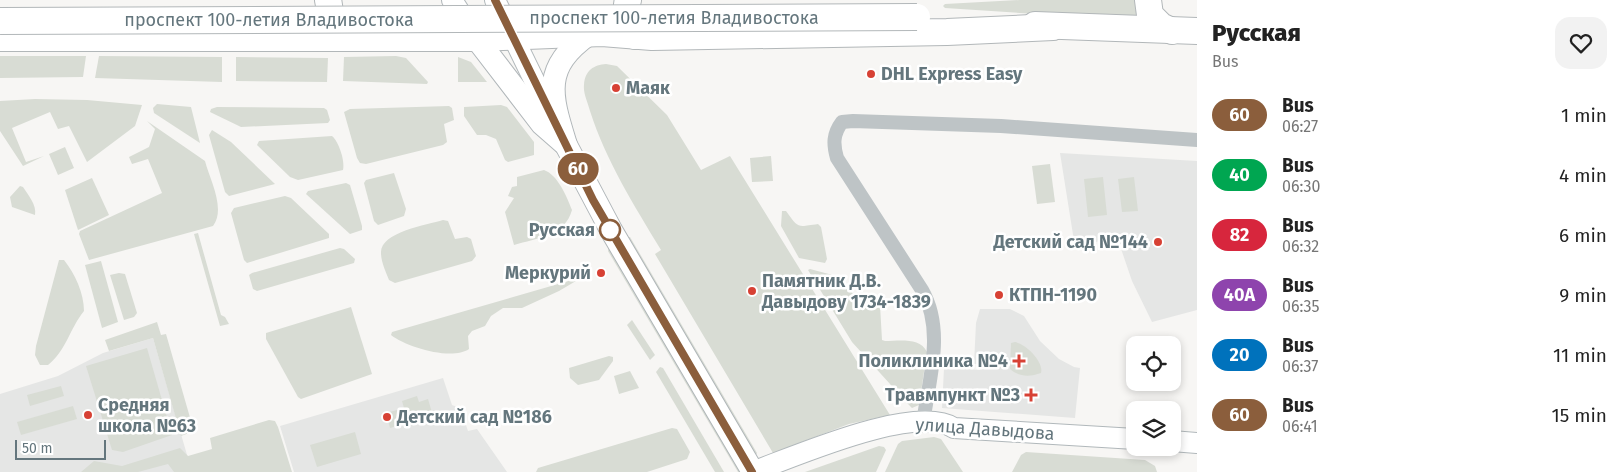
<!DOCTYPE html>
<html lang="en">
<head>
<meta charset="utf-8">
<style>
	:root { --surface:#fff; --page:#f2f2f2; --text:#222; --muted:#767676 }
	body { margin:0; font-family:"Fira Sans",sans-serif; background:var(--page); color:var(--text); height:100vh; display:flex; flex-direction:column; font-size:19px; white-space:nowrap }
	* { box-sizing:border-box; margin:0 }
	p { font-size:16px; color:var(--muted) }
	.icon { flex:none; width:28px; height:28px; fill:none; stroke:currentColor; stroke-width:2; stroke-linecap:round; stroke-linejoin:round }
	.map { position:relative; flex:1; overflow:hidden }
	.drawer { display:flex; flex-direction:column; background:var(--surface); width:425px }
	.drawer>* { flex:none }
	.badge { padding:0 10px; border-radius:16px; font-size:18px; line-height:32px }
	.controls { position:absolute; left:1126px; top:336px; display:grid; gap:10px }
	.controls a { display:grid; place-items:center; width:55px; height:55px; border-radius:10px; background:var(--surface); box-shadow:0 2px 8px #0003; font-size:25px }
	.scale { position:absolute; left:15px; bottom:12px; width:91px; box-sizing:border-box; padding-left:5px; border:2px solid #64767d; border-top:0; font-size:14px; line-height:18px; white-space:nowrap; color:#64767d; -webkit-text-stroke:4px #fff; paint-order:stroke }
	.map>.badge { position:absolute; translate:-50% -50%; box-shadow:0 0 0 2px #fff }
	.round { display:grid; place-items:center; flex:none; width:52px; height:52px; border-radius:15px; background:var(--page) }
	.head { display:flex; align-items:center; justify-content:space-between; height:85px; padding:0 15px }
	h1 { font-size:24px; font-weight:800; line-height:38px }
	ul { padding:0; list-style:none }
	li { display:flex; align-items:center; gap:15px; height:60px; padding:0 15px }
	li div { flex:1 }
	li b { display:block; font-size:19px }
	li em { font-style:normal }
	li .badge { min-width:55px; font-weight:700; text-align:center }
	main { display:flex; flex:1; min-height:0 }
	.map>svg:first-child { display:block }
	.built { fill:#e5e6e5 }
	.green { fill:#d8dcd4 }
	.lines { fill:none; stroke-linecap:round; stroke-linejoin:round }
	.secondary-casing { stroke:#b1b8bb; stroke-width:22 }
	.primary-casing { stroke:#b0b6b9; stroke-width:24 }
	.highway-casing { stroke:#b2b7b9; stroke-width:28 }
	.street { stroke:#bec4c6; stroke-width:14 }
	.secondary { stroke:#fff; stroke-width:20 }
	.primary { stroke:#fff; stroke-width:22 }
	.highway { stroke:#fff; stroke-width:26 }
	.highway-bridge-casing { stroke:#b2b7b9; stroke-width:28; stroke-linecap:butt }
	.highway-bridge { stroke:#fff; stroke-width:26 }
	.line-casing { stroke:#fff; stroke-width:11 }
	.line { stroke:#8b5e3c; stroke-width:8 }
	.poi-dot { fill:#d74134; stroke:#fff; stroke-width:2 }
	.stop-dot { fill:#fff; stroke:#8b5e3c; stroke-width:2.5 }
	.labels { text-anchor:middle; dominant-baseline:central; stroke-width:5; stroke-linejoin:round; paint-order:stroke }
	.street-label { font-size:18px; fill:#64767d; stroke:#fff }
	.poi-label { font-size:18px; font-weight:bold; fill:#64767d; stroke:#fff; text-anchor:start }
	.stop-label { font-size:18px; font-weight:bold; fill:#64767d; stroke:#fff; text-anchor:end }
</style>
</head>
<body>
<main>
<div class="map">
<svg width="1197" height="472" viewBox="0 0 1197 472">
	<rect width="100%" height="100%" fill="#f7f6f4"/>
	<g class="built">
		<path d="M1060,153L1197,161V310L1152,322L1132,281L1117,237L1075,247Z"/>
		<path d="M980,309H1010L1024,316L1040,341L1059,359L1074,367L1080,368L1075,418L942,408L944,368L980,370V364H974L976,323Z"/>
		<path d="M153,338L192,472H0V394L58,376L103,353Z"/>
		<path d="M443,378L452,405L460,408L468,431L477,429L507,472H294L280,426Z"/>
	</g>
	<g class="green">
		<path d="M1020,0H1136L1135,8L1141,21L945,8L943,6L945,4Z"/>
		<path d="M0,56H86L83,77L0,78Z"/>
		<path d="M99,56L222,57V82L95,78Z"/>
		<path d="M396,56L406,58L428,82L427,84L343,81L344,57Z"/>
		<path d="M236,57L328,58L327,82L236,81Z"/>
		<path d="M458,57L471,62L487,82H458Z"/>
		<path d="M606,64L617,66L667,115L701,170L730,156L890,415L849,424L773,453L655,254L661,250C634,205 606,161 590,111C588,103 583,93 584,85C585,70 594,65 606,64Z"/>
		<path d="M35,99L87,100L142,105L135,126L87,162L69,126L58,129L50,112L12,128L26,162L44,156L23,166L0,131V101Z"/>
		<path d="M157,104L191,107L200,143L154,113L153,108Z"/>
		<path d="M501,105L507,107L534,142V155L508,162L505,160L496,139L486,135H477L464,116V107Z"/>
		<path d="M449,106L452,108L454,120L444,124L447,142L443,145L366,164L360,163L357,158L344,112L350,109Z"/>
		<path d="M217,107L324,108L327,110L330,120L328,123L241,127L210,112L211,109Z"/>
		<path d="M147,121L205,161C210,180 226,209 213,226L89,260L79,234L80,231L162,193L148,159L132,164L129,157L149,147L155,129Z"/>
		<path d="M212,130L231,142L275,184L229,196L225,192L209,135Z"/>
		<path d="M332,136C339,142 345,161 343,170L298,180L290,177L257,145L259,141Z"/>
		<path d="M65,147L74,168L58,175L49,154Z"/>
		<path d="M771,156L773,181L752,182L750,158Z"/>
		<path d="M1050,164L1055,202L1037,204L1032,166Z"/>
		<path d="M544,170C558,175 567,197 572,210C565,236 537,238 514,245L505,212L514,198L508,196L512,187L517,186V177Z"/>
		<path d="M394,173L406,209L404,216L378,225L374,221L364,183L366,180Z"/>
		<path d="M1103,177L1107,215L1088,217L1084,179Z"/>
		<path d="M1134,177L1138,211L1122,212L1118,179Z"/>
		<path d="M92,178L109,215L78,230L65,190Z"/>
		<path d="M346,183L350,185L362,226V230L350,234L306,194L308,191Z"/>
		<path d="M20,186L23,187C28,195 37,205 35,215L12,207L10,197Z"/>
		<path d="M285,196L291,198L329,234V238L247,263L244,260L231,213L234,208Z"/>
		<path d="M782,211H786C799,229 797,227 818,224L821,227L827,259L825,263L799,258L781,226Z"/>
		<path d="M443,220L448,221L455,239L467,237L471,239L476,256L472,261L395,283L389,280C386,272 381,262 381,253C380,232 427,225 443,220Z"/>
		<path d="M198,233L221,315L225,317L229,324L220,326L194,234Z"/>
		<path d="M626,237H630L757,453L755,457Z"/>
		<path d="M609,247L745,472H738L608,251Z"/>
		<path d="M340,248L344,249L355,259L354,263L257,291L253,289L249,275L252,273Z"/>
		<path d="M59,260H64C75,274 84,293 84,311C70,328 66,351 48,365H40L35,355L36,346Z"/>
		<path d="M101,261L118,322L102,328L85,265Z"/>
		<path d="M810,269L840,277L853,294L871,299L880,305L882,340L885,341C899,341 920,337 927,352L919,405L912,408L909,405L852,342L808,270Z"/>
		<path d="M580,271L583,275L581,278L559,291L522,308H503L491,316L485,326L472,331L468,336L469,349C452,361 406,347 391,335L392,332L572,280L576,273Z"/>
		<path d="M119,273L125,274L137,313L134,317L124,320L110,275Z"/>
		<path d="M351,307L372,374L301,399L298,397L266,339V333Z"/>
		<path d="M632,320L655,355L650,360L627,325Z"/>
		<path d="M157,322L161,335L166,334L193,428L189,433L181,436L153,338L109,351L105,340Z"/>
		<path d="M1015,342C1026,344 1044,362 1041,373C1030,377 1019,377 1010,369L1011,343Z"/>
		<path d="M147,348L172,435L123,452L112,450L86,366Z"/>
		<path d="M609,356L613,357V361L599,380L578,385L570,378L569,368Z"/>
		<path d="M660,367L663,368L724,472H715L656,372Z"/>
		<path d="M630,371L639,388L619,394L614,376Z"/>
		<path d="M61,386L64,396L30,406L27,395Z"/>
		<path d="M417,396L419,402L428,399L433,416L390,428L386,413L404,408L402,401Z"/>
		<path d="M73,406L77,419L21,435L17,422Z"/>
		<path d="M269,420L275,421L278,427L292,472H174L168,464L138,472H81L94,461L122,466L180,448L188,456L212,449L210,438Z"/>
		<path d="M672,428L677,429L690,452L687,459L647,472H536L538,468Z"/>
		<path d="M355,432L361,454L317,467L310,445Z"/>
		<path d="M934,437L941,439L963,472H885L898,444L902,441Z"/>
		<path d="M879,446L884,447L886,450L876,472H805Z"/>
		<path d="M1026,452L1145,460L1155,466L1157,472H1012L1021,455Z"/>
	</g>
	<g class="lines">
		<defs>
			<g id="secondary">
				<path d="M452,0L470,28"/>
				<path d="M495,0L554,121"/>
				<path d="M1172,441L1197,443"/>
				<path d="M752,472C794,457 915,403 954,428L1135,439"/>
			</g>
			<g id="primary">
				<path d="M476,38L542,124L566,145L611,230L753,472"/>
				<path d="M566,145C551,96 541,68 589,34"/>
			</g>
			<g id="highway">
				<path d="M628,0C624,13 630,25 635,36"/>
				<path d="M1148,0L1150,15L1161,26L1172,31"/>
				<path d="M1035,25L1197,31"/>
				<path d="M0,38H476L602,33L652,37L947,32L1053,27"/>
				<path d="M318,38C328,25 332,16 328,0"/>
			</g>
		</defs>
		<use href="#secondary" class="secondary-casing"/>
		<use href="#primary" class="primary-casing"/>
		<use href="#highway" class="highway-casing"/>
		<path class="street" d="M923,423C929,379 945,330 922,290L837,158C833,144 833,134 842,122L853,121L1001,126L1197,140"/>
		<use href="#secondary" class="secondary"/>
		<use href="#primary" class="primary"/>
		<use href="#highway" class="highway"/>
		<defs>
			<path id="highway-bridge" d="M0,21L917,17"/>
		</defs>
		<use href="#highway-bridge" class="highway-bridge-casing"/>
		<use href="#highway-bridge" class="highway-bridge"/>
	</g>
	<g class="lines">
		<defs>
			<path id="line" d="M495,0L593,200L752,472"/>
		</defs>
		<use href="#line" class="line-casing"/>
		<use href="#line" class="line"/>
	</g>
	<g class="poi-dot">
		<circle cx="871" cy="74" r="5"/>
		<circle cx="616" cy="88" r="5"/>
		<circle cx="1158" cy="242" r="5"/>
		<circle cx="601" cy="273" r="5"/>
		<circle cx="752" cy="291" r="5"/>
		<circle cx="999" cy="295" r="5"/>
		<path d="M1016.5 353.5h5v5h5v5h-5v5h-5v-5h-5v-5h5z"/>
		<path d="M1028.5 387.5h5v5h5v5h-5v5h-5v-5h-5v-5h5z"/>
		<circle cx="88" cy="415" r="5"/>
		<circle cx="387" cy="417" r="5"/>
	</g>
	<circle class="stop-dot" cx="610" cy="230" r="10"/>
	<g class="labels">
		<g class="street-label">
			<text x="674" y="18">проспект 100-летия Владивостока</text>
			<text x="269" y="20">проспект 100-летия Владивостока</text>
			<text transform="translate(985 429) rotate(4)">улица Давыдова</text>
		</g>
		<g class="poi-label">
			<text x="881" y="74">DHL Express Easy</text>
			<text x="626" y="88">Маяк</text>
			<text x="1148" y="242" text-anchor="end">Детский сад №144</text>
			<text x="591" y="273" text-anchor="end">Меркурий</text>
			<text x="762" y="281">Памятник Д.В.<tspan x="762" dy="21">Давыдову 1734-1839</tspan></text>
			<text x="1009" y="295">КТПН-1190</text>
			<text x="1008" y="361" text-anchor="end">Поликлиника №4</text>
			<text x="1020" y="395" text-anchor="end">Травмпункт №3</text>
			<text x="98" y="405">Средняя<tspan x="98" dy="21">школа №63</tspan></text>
			<text x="397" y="417">Детский сад №186</text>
		</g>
		<g class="stop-label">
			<text x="595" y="230">Русская</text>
		</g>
	</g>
</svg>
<div class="controls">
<a><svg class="icon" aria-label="locate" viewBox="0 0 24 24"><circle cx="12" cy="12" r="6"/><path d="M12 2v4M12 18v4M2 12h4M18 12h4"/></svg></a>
<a><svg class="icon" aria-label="layers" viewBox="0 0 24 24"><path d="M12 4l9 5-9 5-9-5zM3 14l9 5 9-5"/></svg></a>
</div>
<div class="scale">50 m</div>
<b class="badge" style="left:578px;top:169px;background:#8b5e3c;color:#fff">60</b>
</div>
<section class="drawer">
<div class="head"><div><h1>Русская</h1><p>Bus</p></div><a class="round"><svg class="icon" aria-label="heart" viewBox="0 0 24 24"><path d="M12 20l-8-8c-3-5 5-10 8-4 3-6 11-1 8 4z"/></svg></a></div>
<ul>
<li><span class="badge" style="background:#8b5e3c;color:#fff">60</span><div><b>Bus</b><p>06:27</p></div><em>1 min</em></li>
<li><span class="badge" style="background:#00a651;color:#fff">40</span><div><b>Bus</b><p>06:30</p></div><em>4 min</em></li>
<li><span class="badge" style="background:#d7263d;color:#fff">82</span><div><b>Bus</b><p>06:32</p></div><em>6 min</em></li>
<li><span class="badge" style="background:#8e44ad;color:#fff">40А</span><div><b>Bus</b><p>06:35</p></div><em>9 min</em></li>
<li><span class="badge" style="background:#0072bc;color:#fff">20</span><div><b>Bus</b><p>06:37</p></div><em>11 min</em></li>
<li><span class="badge" style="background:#8b5e3c;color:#fff">60</span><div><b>Bus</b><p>06:41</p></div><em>15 min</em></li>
</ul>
</section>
</main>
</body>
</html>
